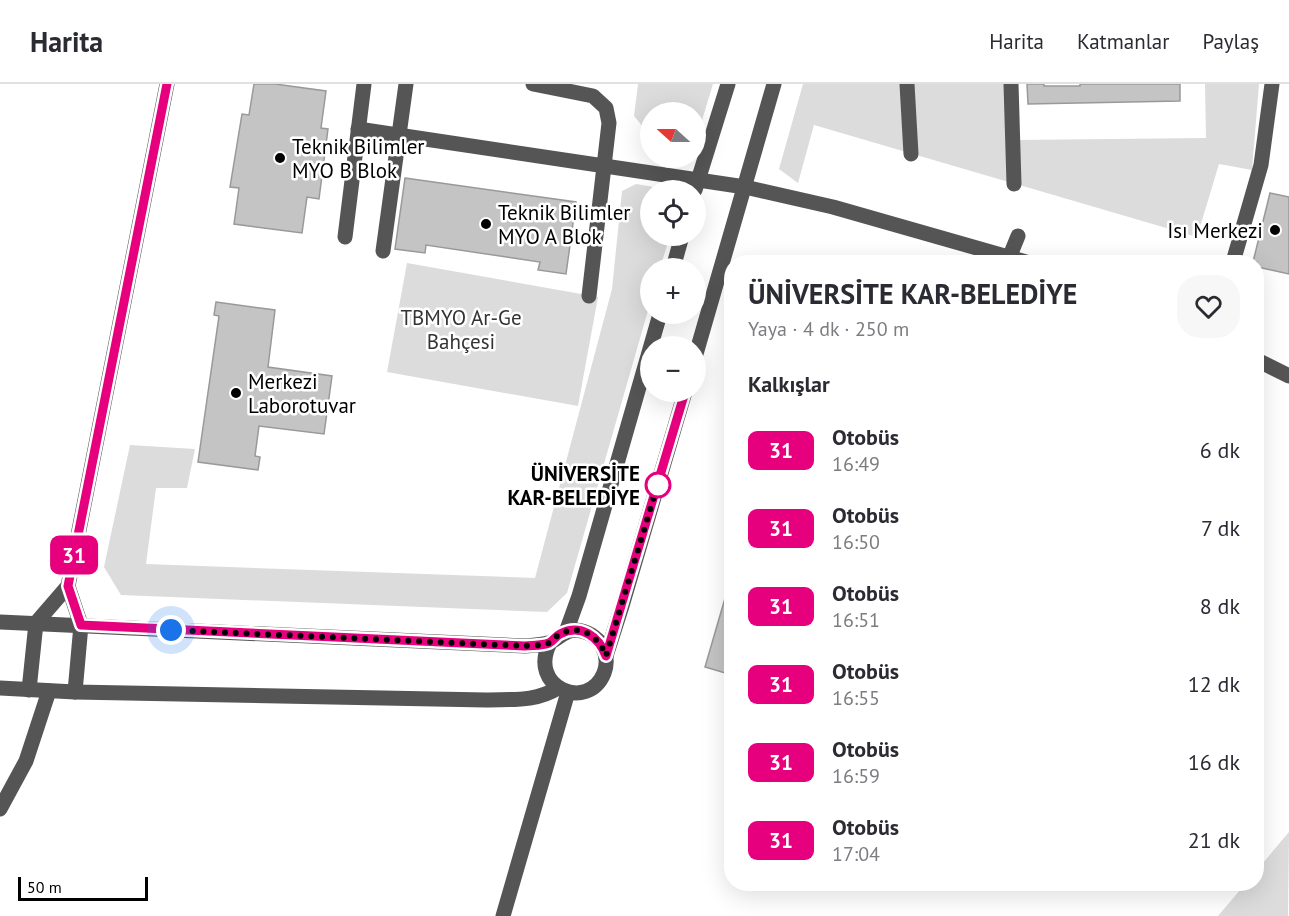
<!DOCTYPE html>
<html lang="tr">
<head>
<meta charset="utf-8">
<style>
	:root { --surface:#fff; --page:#f7f7f7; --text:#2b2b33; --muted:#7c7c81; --line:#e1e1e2 }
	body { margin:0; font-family:"PT Sans",sans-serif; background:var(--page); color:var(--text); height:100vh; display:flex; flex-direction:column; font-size:22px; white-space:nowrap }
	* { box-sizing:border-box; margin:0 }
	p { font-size:20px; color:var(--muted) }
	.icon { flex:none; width:33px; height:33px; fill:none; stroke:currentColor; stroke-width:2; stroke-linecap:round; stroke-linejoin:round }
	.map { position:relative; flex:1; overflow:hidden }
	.details { position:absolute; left:724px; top:171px; width:540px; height:636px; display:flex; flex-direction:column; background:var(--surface); border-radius:24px; box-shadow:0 6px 24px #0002 }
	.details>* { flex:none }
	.badge { padding:0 12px; border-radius:9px; font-size:21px; line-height:39px }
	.needle { width:39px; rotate:291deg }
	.controls { position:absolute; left:640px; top:18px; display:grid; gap:12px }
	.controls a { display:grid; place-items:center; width:66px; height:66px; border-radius:50%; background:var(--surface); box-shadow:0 6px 24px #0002; font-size:30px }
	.scale { position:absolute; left:18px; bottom:15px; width:130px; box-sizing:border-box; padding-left:6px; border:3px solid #000; border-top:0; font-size:16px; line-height:21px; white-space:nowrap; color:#000; -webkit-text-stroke:4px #fff; paint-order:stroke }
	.you { position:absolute; width:30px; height:30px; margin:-15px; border:4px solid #fff; border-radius:50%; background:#1a73e8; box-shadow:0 0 0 9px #1a73e833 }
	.map>.badge { position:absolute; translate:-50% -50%; box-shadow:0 0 0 3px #fff }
	h2 { padding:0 24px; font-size:22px; line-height:54px }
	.round { display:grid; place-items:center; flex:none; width:63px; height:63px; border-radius:24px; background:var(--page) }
	.head { display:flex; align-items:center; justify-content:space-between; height:102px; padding:0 24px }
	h1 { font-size:28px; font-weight:700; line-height:45px }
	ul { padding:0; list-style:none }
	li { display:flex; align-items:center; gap:18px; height:78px; padding:0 24px }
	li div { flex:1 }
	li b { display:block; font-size:22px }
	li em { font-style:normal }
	li .badge { min-width:66px; font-weight:700; text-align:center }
	header { display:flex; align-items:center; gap:36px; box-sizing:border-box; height:84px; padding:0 30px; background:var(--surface); border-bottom:2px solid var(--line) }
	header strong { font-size:28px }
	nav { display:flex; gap:33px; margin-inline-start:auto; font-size:21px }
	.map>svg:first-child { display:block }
	.green { fill:#dcdcdc }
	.building { fill:#c4c4c4; stroke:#999; stroke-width:1.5 }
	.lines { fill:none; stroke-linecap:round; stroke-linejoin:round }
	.minor { stroke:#555; stroke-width:15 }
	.line-casing { stroke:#fff; stroke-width:14 }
	.line { stroke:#e6007e; stroke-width:9 }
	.walk { stroke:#000; stroke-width:6; stroke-dasharray:0 10.8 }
	.poi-dot { fill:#000; stroke:#fff; stroke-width:2 }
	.stop-dot { fill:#fff; stroke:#e6007e; stroke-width:3 }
	.labels { text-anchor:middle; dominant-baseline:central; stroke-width:5; stroke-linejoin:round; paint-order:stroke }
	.poi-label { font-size:21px; fill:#000; stroke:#fff; text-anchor:start }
	.park-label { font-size:21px; fill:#333; stroke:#fff }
	.stop-label { font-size:21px; font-weight:bold; fill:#000; stroke:#fff; text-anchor:end }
</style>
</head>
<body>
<header>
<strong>Harita</strong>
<nav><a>Harita</a><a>Katmanlar</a><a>Paylaş</a></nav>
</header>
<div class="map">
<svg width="1289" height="832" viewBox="0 0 1289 832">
	<rect width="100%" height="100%" fill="#fff"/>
	<g class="green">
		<path d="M638,0H713L696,56V28H651V50L648,49L634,32Z"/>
		<path d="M803,0H1009L1012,56L1206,54L1205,0H1259L1252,86L1219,80L1197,153L814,41L798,99L779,85Z"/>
		<path d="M669,94L685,99L683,106H651V152H670L660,184H651V216L567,509L547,528L121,511L104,483L130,361L195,365L187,404H156L146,480L535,494L612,205L622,107L636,100L665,105Z"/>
		<path d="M407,179L598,213L578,322L387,288Z"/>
		<path d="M1289,748L1288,832H1218L1245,800H1257V786Z"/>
	</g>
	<g class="building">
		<path d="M254,0H275L326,7L321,44L328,45L319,115L307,113L302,149L234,140L239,104L230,103L242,30L249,31Z"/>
		<path d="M1027,0H1044V2H1080V0H1180V17L1028,20Z"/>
		<path d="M405,94L576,118L566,190L538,186L540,178L426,161L425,169L395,165Z"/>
		<path d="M1270,109L1289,113V190L1257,183V178H1253Z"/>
		<path d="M216,218L275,226L268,283L332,292L324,350L259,342L255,372L260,373L258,386L198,378L219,232L214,231Z"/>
		<path d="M728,504L732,505V591L705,583Z"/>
	</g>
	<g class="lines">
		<g class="minor">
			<path d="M533,0L593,12L606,24L609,39L589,212"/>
			<path d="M907,0L911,70"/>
			<path d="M1011,0L1014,100"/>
			<path d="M358,45L745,103L833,123L1026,178"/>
			<path d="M695,106L728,0"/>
			<path d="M345,153L364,0"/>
			<path d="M383,167L406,0"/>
			<path d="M1009,174L1018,152"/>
			<path d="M1233,178L1261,81L1272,0"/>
			<path d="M673,184L682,152"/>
			<path d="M696,270L774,0"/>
			<path d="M1257,276L1289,292"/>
			<path d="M68,502L81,541L75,608"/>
			<path d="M0,538L525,562C532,561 541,561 548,559C558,556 563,546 576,546C587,547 597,553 602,562C607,571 607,581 604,589C588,629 527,603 550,559"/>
			<path d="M566,548L579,512L660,230"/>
			<path d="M606,572L622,522L685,308"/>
			<path d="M0,604L75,608L486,616C512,615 535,618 558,604"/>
			<path d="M29,606L36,539L68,502L167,0"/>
			<path d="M0,725L26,677L49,607"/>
			<path d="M503,832L568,608"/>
		</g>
	</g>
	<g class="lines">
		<defs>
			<path id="line" d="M167,0L68,502L81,541L525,562C532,561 542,562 549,559C553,557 556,552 560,550C581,539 599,553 606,572L685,308"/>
		</defs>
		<use href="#line" class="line-casing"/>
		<use href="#line" class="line"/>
		<path class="walk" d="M171,546L525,562C532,561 542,562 549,559C553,557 556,552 560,550C581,539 599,553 606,572L660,393L658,401"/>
	</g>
	<g class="poi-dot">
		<circle cx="280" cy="74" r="6"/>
		<circle cx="486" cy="140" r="6"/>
		<circle cx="1275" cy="146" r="6"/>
		<circle cx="236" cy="309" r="6"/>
	</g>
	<circle class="stop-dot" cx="658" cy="401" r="12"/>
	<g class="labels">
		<g class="poi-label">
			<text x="292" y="62">Teknik Bilimler<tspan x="292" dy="24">MYO B Blok</tspan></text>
			<text x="498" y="128">Teknik Bilimler<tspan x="498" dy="24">MYO A Blok</tspan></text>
			<text x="1263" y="146" text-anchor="end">Isı Merkezi</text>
			<text x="248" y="297">Merkezi<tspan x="248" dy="24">Laborotuvar</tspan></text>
		</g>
		<g class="park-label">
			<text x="461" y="233">TBMYO Ar-Ge<tspan x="461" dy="24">Bahçesi</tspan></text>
		</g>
		<g class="stop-label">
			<text x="640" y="389">ÜNİVERSİTE<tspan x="640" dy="24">KAR-BELEDİYE</tspan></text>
		</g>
	</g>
</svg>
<div class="controls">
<a><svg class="needle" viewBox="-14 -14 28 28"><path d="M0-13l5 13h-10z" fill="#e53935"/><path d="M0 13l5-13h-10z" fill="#7c7c81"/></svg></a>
<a><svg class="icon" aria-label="locate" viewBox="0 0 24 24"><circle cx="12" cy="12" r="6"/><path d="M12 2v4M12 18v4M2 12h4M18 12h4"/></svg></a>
<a>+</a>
<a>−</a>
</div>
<div class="scale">50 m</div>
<div class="you" style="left:171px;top:546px"></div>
<b class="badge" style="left:74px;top:471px;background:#e6007e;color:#fff">31</b>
<section class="details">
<div class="head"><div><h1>ÜNİVERSİTE KAR-BELEDİYE</h1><p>Yaya · 4 dk · 250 m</p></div><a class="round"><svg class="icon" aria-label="heart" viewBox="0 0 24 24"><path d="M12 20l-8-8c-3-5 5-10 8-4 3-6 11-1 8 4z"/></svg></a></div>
<h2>Kalkışlar</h2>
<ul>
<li><span class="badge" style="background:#e6007e;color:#fff">31</span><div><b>Otobüs</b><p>16:49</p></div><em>6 dk</em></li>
<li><span class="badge" style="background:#e6007e;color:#fff">31</span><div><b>Otobüs</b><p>16:50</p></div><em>7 dk</em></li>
<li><span class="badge" style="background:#e6007e;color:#fff">31</span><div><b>Otobüs</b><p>16:51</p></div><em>8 dk</em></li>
<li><span class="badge" style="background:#e6007e;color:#fff">31</span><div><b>Otobüs</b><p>16:55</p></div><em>12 dk</em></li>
<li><span class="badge" style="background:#e6007e;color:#fff">31</span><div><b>Otobüs</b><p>16:59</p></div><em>16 dk</em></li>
<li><span class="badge" style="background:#e6007e;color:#fff">31</span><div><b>Otobüs</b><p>17:04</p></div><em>21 dk</em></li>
</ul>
</section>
</div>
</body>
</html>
